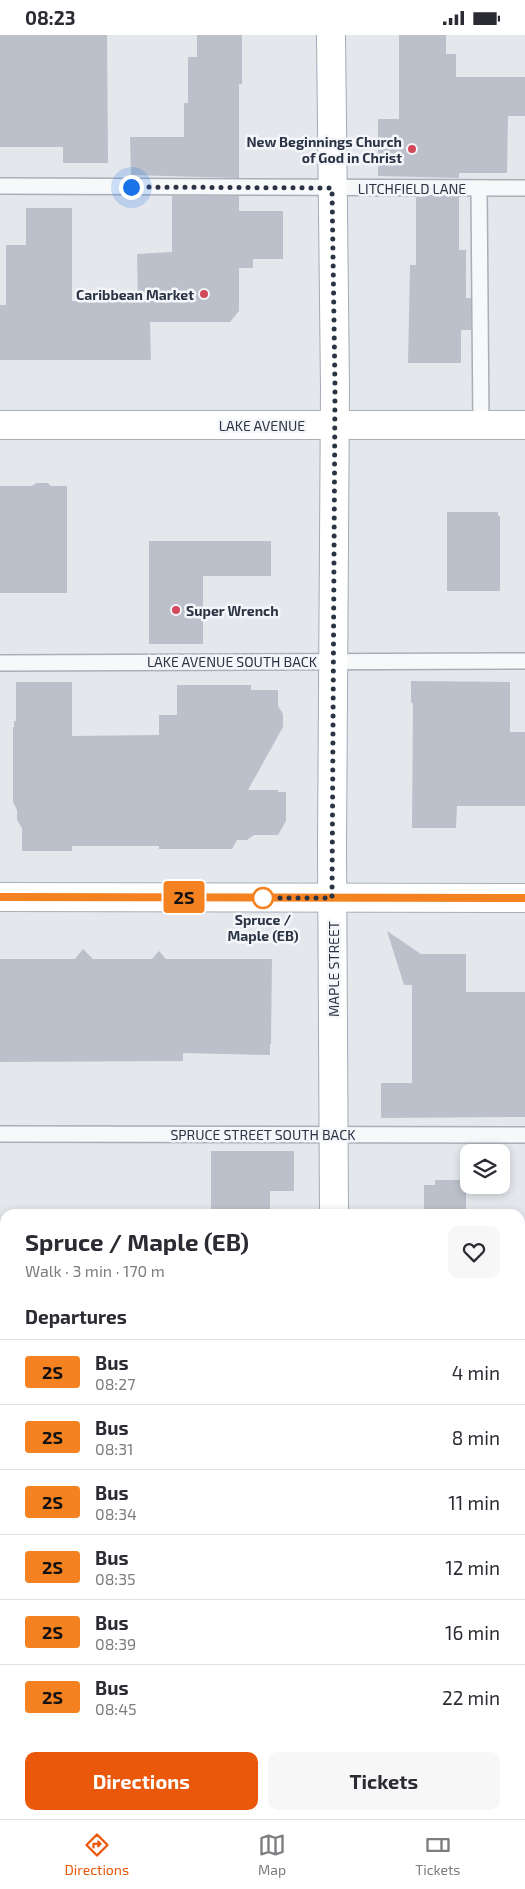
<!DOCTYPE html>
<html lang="en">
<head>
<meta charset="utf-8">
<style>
	:root { --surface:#fff; --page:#f7f7f7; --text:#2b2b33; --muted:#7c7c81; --line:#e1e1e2; --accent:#ea580c }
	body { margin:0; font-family:"Exo 2",sans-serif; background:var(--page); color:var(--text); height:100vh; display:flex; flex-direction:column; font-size:19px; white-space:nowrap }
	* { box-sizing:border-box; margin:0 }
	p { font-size:16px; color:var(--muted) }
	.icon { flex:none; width:28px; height:28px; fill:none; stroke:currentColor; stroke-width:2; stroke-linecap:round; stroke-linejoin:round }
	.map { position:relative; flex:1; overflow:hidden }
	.side { position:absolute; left:0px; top:1174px; width:525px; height:611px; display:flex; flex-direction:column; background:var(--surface); border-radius:15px 15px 0 0; box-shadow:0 2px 8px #0003 }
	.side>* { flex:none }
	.badge { padding:0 10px; border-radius:4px; font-size:18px; line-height:32px }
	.fabs { position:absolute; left:460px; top:1109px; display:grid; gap:10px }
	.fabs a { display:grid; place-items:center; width:50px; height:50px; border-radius:10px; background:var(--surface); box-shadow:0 2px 8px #0003; font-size:25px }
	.you { position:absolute; width:25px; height:25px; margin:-12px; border:4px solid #fff; border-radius:50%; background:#1a73e8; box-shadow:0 0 0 8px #1a73e833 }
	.map>.badge { position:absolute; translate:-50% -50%; box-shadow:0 0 0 2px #fff }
	h2 { padding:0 25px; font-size:19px; line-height:45px }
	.round { display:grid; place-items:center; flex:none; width:52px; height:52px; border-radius:10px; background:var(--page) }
	.summary { display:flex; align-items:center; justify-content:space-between; height:85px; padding:0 25px }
	h1 { font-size:24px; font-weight:700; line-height:38px }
	.button { display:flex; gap:10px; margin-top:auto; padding:10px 25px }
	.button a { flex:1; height:58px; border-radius:10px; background:var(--accent); color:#fff; font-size:20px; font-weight:700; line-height:58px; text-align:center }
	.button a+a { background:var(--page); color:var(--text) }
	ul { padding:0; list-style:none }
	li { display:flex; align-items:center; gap:15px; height:65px; padding:0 25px; border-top:1px solid var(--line) }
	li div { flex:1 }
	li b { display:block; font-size:19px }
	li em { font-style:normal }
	li .badge { min-width:55px; font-weight:700; text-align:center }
	.status { display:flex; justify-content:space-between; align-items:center; height:35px; padding:0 25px; background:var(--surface); direction:ltr }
	.status svg { height:14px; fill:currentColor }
	.menu { display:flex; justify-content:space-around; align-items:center; height:70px; border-top:1px solid var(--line); background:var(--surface); font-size:14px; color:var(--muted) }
	.menu a { display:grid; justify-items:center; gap:2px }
	.menu .selected { color:var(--accent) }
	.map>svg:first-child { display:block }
	.building { fill:#bbc0ca }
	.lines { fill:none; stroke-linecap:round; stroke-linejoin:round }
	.lane-casing { stroke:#a9aeb7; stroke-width:18 }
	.street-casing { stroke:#a9aeb7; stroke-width:30 }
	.secondary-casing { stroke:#a9aeb7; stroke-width:30 }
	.primary-casing { stroke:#a3abb8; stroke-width:30 }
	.lane { stroke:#f7f8fa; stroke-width:15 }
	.street { stroke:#f7f8fa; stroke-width:28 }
	.secondary { stroke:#fff; stroke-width:28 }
	.primary { stroke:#fff; stroke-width:28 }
	.line-casing { stroke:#fff; stroke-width:11 }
	.line { stroke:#f58220; stroke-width:8 }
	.walk { stroke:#2b3445; stroke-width:5; stroke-dasharray:0 9 }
	.poi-dot { fill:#d1495b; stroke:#f4f6f9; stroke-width:2 }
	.stop-dot { fill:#fff; stroke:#f58220; stroke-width:2.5 }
	.labels { text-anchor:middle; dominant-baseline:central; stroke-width:5; stroke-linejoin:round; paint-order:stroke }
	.poi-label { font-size:14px; font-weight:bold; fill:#2b3445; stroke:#f4f6f9; text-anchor:end }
	.street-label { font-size:14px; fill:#2b3445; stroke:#f4f6f9 }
	.stop-label { font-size:14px; font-weight:bold; fill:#2b3445; stroke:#f4f6f9 }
</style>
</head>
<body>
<div class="status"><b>08:23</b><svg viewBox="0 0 49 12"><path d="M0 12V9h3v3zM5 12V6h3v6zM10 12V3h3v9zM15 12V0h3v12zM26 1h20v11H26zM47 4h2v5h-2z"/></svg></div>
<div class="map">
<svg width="525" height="1784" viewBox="0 0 525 1784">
	<rect width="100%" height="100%" fill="#e4e7ec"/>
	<g class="building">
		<path d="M0,0H107L108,128H63V112H0Z"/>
		<path d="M197,0H242V49H239V143L131,140L130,102H184V68H188V22H197Z"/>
		<path d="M399,0H446V19H456V42H525V81H508L507,138H459V143L378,141V84H399Z"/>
		<path d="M172,161H239V176H283V224H253V233H239V276L230,287H150L151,325H0V270H6V210H26V173H72V266H138L137,219L172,217Z"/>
		<path d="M416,162H459V215H466V263H471V295H461V328H408L410,230H416Z"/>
		<path d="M36,448H48L51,451H67V558H0V451H32Z"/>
		<path d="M447,477H498V481H500V556H447Z"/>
		<path d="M149,506H271V541H203V609H149Z"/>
		<path d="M411,646L510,647V697H525V771H457L456,793H412L413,669L411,667Z"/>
		<path d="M16,647H72V701L159,700V680H177V650H251V655H278V671L283,679V692L248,755H278V757H286V786L278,800H254L247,805H237L232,814H159V811H72V816H22V793L17,785V775L13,767V692H14V686H16Z"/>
		<path d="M387,896L421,919H466V957H525V1082L381,1083V1048H412V950H404Z"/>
		<path d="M83,914L93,924H152L159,916L166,924H272L271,1009H270V1020L183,1018V1026L0,1027V924H75Z"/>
		<path d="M211,1116H294V1156H270V1179H211Z"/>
		<path d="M435,1145H466V1179H424V1150H435Z"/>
	</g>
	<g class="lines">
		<defs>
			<g id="lane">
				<path d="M0,151L525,153"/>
				<path d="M479,153L481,390"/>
				<path d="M0,628L525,626"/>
				<path d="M0,1099L525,1100"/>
				<path d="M0,1569H5"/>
				<path d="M520,1571H525"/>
			</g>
			<g id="street">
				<path d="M0,1332H5"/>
				<path d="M520,1333H525"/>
			</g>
			<g id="secondary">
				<path d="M0,390H525"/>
				<path d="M0,862L525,863"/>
			</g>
			<g id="primary">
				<path d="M331,0L335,353L332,812L334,1179"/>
				<path d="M337,1784V1780"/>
			</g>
		</defs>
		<use href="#lane" class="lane-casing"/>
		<use href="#street" class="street-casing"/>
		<use href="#secondary" class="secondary-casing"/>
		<use href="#primary" class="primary-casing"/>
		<use href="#lane" class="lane"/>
		<use href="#street" class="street"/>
		<use href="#secondary" class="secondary"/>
		<use href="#primary" class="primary"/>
	</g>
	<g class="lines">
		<defs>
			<path id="line" d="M0,862L525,863"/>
		</defs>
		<use href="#line" class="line-casing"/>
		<use href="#line" class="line"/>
		<path class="walk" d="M131,152L332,153L335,353L332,863H263"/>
	</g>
	<g class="poi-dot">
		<circle cx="412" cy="114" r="5"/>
		<circle cx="204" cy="259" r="5"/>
		<circle cx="176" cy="575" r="5"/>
	</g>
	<circle class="stop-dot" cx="263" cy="863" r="10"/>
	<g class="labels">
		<g class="poi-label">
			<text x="402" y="106">New Beginnings Church<tspan x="402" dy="16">of God in Christ</tspan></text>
			<text x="194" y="259">Caribbean Market</text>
			<text x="186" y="575" text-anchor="start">Super Wrench</text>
		</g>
		<g class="street-label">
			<text x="412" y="153">LITCHFIELD LANE</text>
			<text x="262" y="390">LAKE AVENUE</text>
			<text x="232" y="626">LAKE AVENUE SOUTH BACK</text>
			<text transform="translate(333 934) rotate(-90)">MAPLE STREET</text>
			<text x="263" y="1099">SPRUCE STREET SOUTH BACK</text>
		</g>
		<g class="stop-label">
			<text x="263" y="884">Spruce /<tspan x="263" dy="16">Maple (EB)</tspan></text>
		</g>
	</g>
</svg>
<div class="fabs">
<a><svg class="icon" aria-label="layers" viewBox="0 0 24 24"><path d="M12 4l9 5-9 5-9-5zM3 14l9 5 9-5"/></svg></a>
</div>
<div class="you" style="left:131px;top:152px"></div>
<b class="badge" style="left:184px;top:862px;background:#f58220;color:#111">2S</b>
<section class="side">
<div class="summary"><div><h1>Spruce / Maple (EB)</h1><p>Walk · 3 min · 170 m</p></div><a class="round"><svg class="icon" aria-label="heart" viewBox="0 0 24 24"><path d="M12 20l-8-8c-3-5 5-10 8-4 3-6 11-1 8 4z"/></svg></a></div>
<h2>Departures</h2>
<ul>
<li><span class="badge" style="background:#f58220;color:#111">2S</span><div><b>Bus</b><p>08:27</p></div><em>4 min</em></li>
<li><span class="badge" style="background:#f58220;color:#111">2S</span><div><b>Bus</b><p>08:31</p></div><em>8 min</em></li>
<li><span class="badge" style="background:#f58220;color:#111">2S</span><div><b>Bus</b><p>08:34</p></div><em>11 min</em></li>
<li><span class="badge" style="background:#f58220;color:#111">2S</span><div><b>Bus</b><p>08:35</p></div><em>12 min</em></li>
<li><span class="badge" style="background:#f58220;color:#111">2S</span><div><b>Bus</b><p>08:39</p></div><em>16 min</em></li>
<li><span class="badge" style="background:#f58220;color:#111">2S</span><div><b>Bus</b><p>08:45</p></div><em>22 min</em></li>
</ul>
<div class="button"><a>Directions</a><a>Tickets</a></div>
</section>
</div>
<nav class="menu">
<a class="selected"><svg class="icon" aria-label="directions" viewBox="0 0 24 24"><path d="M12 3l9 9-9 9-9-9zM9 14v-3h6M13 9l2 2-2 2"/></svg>Directions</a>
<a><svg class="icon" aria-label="map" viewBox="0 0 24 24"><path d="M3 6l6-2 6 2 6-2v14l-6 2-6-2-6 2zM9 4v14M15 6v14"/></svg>Map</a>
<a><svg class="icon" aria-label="tickets" viewBox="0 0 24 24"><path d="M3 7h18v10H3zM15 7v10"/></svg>Tickets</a>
</nav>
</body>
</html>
